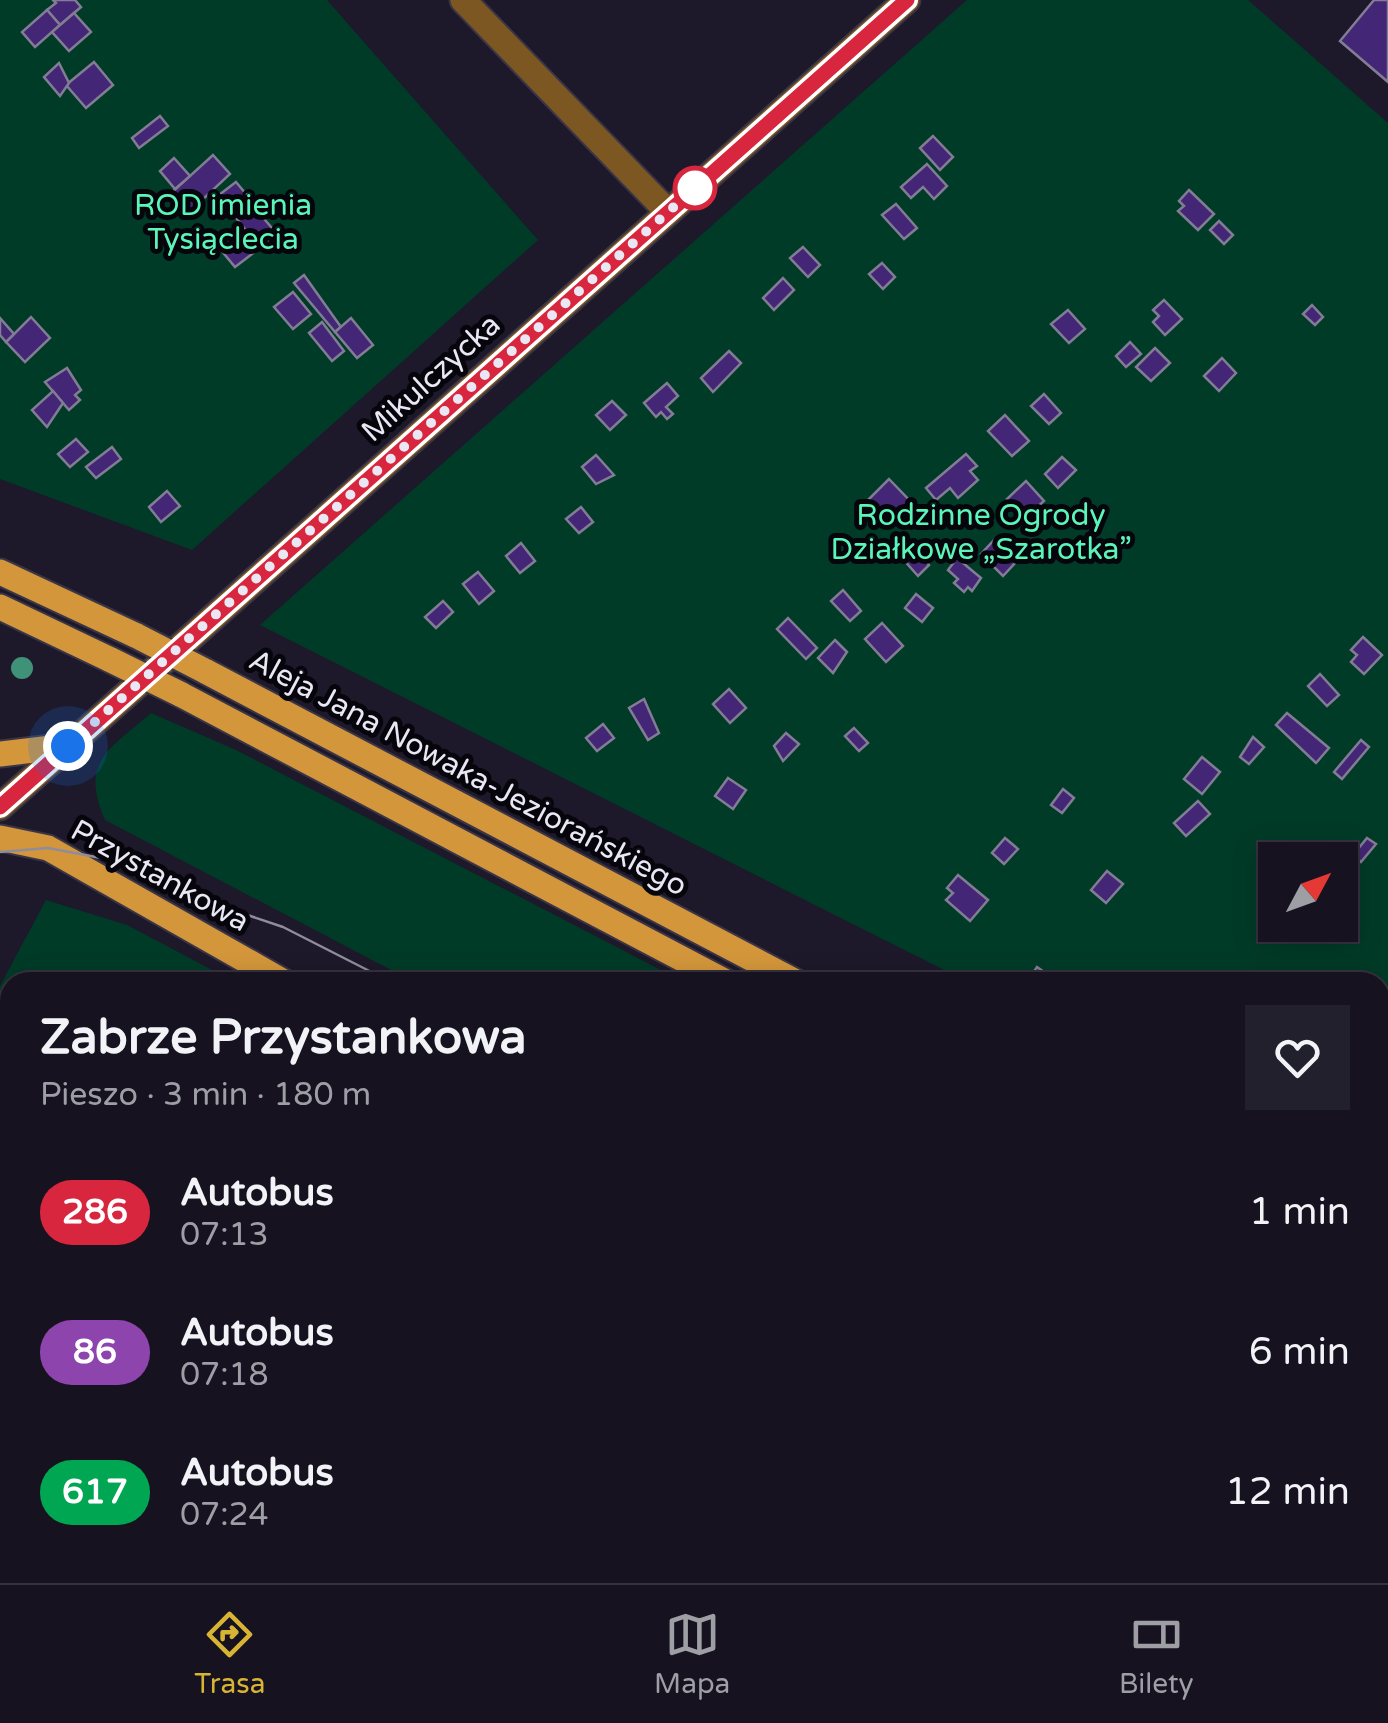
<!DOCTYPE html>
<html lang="pl">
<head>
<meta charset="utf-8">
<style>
	:root { --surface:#161220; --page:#23202d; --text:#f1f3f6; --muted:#9e9ea5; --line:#35323e; --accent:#d8b434 }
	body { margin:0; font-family:"Varela Round",sans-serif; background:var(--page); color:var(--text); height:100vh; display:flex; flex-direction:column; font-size:38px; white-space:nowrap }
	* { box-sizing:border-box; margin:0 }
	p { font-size:32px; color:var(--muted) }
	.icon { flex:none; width:55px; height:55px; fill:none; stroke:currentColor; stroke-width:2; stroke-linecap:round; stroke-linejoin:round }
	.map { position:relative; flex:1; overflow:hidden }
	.side { position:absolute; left:0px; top:972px; width:1390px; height:612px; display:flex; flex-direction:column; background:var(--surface); border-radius:30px 30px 0 0; box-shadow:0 5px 25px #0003,0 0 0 2px var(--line) }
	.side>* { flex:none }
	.badge { padding:0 20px; border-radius:32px; font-size:35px; line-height:65px }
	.needle { width:65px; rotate:49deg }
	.buttons { position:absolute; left:1258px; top:842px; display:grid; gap:20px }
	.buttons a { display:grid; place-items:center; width:100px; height:100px; border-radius:0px; background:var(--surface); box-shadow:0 5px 25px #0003,0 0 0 2px var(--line); font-size:50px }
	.you { position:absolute; width:50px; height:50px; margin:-25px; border:8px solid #fff; border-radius:50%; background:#1a73e8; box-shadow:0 0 0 15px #1a73e833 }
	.map>.badge { position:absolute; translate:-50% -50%; box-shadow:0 0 0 5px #fff }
	.round { display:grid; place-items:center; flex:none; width:105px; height:105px; border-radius:0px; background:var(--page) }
	.headline { display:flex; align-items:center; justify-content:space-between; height:170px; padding:0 40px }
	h1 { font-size:48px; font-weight:700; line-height:75px }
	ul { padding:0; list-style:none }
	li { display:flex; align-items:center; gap:30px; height:140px; padding:0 40px }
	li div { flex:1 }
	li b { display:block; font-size:38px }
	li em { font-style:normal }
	li .badge { min-width:110px; font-weight:700; text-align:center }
	.tabs { display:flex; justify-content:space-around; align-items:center; height:140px; border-top:2px solid var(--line); background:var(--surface); font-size:28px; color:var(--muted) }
	.tabs a { display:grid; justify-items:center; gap:5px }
	.tabs .on { color:var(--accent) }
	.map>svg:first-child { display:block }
	.green { fill:#003b27; fill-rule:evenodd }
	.building { fill:#432675; stroke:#827d94; stroke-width:2.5 }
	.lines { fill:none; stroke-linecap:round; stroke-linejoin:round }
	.minor-casing { stroke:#3a3546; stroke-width:29 }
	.major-casing { stroke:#3a3546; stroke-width:29 }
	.minor { stroke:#7c5721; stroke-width:25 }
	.major { stroke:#d3963b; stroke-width:25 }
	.tram { stroke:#908c9b; stroke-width:2.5 }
	.rail-casing { stroke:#908c9b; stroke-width:11 }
	.rail { stroke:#07050c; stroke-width:8; stroke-dasharray:22; stroke-linecap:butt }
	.major-bridge-casing { stroke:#3a3546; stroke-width:29; stroke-linecap:butt }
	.major-bridge { stroke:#d3963b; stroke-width:25 }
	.tree { fill:#3f9278 }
	.line-casing { stroke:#fff; stroke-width:22 }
	.line { stroke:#d7263d; stroke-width:15 }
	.walk { stroke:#eae7f4; stroke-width:10; stroke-dasharray:0 18 }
	.stop-dot { fill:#fff; stroke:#d7263d; stroke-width:5 }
	.labels { text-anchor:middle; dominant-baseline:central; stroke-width:10; stroke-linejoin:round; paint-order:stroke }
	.park-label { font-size:30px; fill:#5af5b8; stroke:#07050c }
	.street-label { font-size:30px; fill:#eae7f4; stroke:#07050c }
</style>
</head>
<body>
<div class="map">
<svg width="1388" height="1583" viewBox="0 0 1388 1583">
	<rect width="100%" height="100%" fill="#1d182a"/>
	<g class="green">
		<path d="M0,0H327L538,240L192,550L0,479Z"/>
		<path d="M967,0H1248L1388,123V1120L1380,1137V982H968L260,625ZM1275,860H1340V925H1275Z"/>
		<path d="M151,713L236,750L684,982H414L105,820C79,761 110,749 151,713Z"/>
		<path d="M46,900L127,925L235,982H10V1076L0,1071V986Z"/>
		<path d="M1380,1356L1388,1360V1456H1380Z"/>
		<path d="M0,1457L10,1461V1575L0,1569Z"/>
		<path d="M10,1575H285L299,1583H24Z"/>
	</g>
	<g class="building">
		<path d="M53,0H75L81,7L60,25L47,10L56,3Z"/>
		<path d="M1374,0H1388V82L1340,41Z"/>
		<path d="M47,10L60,25L35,47L22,32Z"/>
		<path d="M74,13L91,32L69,51L52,32Z"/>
		<path d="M94,62L113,85L86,108L66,85Z"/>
		<path d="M59,63L69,83L60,96L44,77Z"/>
		<path d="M160,116L168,126L139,148L132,138Z"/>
		<path d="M933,136L953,157L940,170L920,148Z"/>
		<path d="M213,155L230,174L186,215L169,195Z"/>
		<path d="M174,158L190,176L175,189L160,171Z"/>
		<path d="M927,164L947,186L934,199L923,187L911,198L901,187Z"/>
		<path d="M236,182L246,194L224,210L215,198Z"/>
		<path d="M1189,190L1214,214L1198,230L1178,211L1184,206L1179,201Z"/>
		<path d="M896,204L917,228L904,239L882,215Z"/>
		<path d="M253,206L278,235L260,248L237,219Z"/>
		<path d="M1219,221L1233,235L1224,244L1210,230Z"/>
		<path d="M242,233L256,251L235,267L220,249Z"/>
		<path d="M803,247L820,265L808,277L790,258Z"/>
		<path d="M882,263L895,277L883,289L869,274Z"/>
		<path d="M304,275L341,327L335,332L294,283Z"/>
		<path d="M783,278L794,290L774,310L763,298Z"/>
		<path d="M293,292L311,314L293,329L274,307Z"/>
		<path d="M1164,300L1182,319L1165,335L1153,322L1159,316L1153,310Z"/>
		<path d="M1312,305L1323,317L1315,325L1303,314Z"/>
		<path d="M1068,310L1085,329L1069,343L1051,324Z"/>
		<path d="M31,317L50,338L25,362L6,342Z"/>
		<path d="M0,318L14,334L6,342L0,335Z"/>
		<path d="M351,318L373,345L357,358L335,332Z"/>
		<path d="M322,322L344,351L332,361L309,333Z"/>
		<path d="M1130,342L1141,354L1126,367L1116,356Z"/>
		<path d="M1155,348L1170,363L1151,381L1136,367Z"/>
		<path d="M729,351L741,363L713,392L701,378Z"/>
		<path d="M1222,358L1236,373L1219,391L1204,376Z"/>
		<path d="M67,368L81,390L75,395L80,400L69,410L45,382Z"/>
		<path d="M667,383L678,396L666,407L673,414L667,419L661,412L656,417L644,403Z"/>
		<path d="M53,391L63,403L47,427L32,410Z"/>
		<path d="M1044,394L1061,413L1049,424L1031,406Z"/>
		<path d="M612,401L626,415L610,430L596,415Z"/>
		<path d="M1005,415L1029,441L1012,456L988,431Z"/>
		<path d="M76,439L88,452L70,467L58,454Z"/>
		<path d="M112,447L121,459L96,478L86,467Z"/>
		<path d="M966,454L977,466L970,471L978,480L958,498L950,488L936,500L926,488Z"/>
		<path d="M596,455L614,475L596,484L582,467Z"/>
		<path d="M1062,457L1076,470L1058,488L1045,474Z"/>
		<path d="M889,479L914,505L895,524L869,499Z"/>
		<path d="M1026,481L1044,501L1025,518L1007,499Z"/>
		<path d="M167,491L180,506L161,522L149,507Z"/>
		<path d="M581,507L593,522L579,533L566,519Z"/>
		<path d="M994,540L1016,562L1003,576L981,554Z"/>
		<path d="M521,543L535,561L520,573L506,556Z"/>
		<path d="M916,547L929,565L918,576L903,559Z"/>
		<path d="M957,558L981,578L972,591L968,587L964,592L954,583L958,579L948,570Z"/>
		<path d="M478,572L494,591L479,604L463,584Z"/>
		<path d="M843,590L861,611L850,621L831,601Z"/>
		<path d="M916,594L933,608L922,622L905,608Z"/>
		<path d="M443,601L453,612L436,628L425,617Z"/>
		<path d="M788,618L817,648L806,659L777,629Z"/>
		<path d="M882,623L903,646L886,662L865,639Z"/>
		<path d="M1363,637L1382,655L1364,674L1351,662L1357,655L1351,650Z"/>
		<path d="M835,640L847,652L833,673L818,658Z"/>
		<path d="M1320,674L1339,695L1327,706L1308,686Z"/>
		<path d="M729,689L746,708L730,723L713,704Z"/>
		<path d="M644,699L659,733L648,740L629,708Z"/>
		<path d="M1287,713L1329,748L1316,763L1276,725Z"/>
		<path d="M603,724L614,738L597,751L586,738Z"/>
		<path d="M854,728L868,743L859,751L845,736Z"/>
		<path d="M786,733L799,744L783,761L774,746Z"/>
		<path d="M1253,737L1264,747L1249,764L1240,757Z"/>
		<path d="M1361,740L1369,747L1342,779L1334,772Z"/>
		<path d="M1202,757L1220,772L1202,794L1184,779Z"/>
		<path d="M728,778L746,790L733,809L715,796Z"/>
		<path d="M1063,789L1074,798L1062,813L1051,805Z"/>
		<path d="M1198,801L1210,814L1186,836L1174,823Z"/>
		<path d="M1005,838L1018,849L1004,864L992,853Z"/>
		<path d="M1367,838L1376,844L1361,862L1353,855Z"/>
		<path d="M1107,871L1123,884L1106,903L1091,890Z"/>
		<path d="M958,875L988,900L970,921L946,900L953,893L947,888Z"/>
		<path d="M1037,967L1047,974L1041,982H1027Z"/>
		<path d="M1198,1575H1215L1205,1583Z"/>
		<path d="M1215,1575H1226L1234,1583H1205Z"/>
	</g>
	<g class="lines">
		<defs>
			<g id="minor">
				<path d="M463,0L668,212"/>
				<path d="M0,807L907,0"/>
			</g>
			<g id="major">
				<path d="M0,572L137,636"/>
				<path d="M0,607L111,660"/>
				<path d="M205,671L796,982"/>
				<path d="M180,694L726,982"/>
				<path d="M0,754L68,746"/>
				<path d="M0,838L48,848L284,982"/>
				<path d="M1380,1294L1388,1298"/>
				<path d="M1380,1329L1388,1333"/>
				<path d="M1380,1572L1388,1576"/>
			</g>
		</defs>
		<use href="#minor" class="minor-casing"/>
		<use href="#major" class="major-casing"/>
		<use href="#minor" class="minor"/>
		<use href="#major" class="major"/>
		<g class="tram">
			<path d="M0,852L48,848L117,861L200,899L283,927L391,982"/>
			<path d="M1380,1465H1388"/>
		</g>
		<defs>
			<g id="rail">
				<path d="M0,1161L10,1166"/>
				<path d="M0,1193L10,1198"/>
				<path d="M732,1575L748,1583"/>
				<path d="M794,1575L809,1583"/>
			</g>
		</defs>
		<use href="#rail" class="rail-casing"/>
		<use href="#rail" class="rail"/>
		<defs>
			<g id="major-bridge">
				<path d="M137,636L205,671"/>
				<path d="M111,660L180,694"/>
			</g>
		</defs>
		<use href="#major-bridge" class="major-bridge-casing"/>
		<use href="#major-bridge" class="major-bridge"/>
	</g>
	<circle class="tree" cx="22" cy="668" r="11"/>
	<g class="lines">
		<defs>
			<path id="line" d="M0,807L907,0"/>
		</defs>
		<use href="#line" class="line-casing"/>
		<use href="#line" class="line"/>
		<path class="walk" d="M68,746L695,188"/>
	</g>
	<circle class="stop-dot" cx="695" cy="188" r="20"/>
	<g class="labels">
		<g class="park-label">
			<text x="223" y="205">ROD imienia<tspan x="223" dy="34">Tysiąclecia</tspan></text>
			<text x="981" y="515">Rodzinne Ogrody<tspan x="981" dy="34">Działkowe „Szarotka”</tspan></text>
		</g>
		<g class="street-label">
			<text transform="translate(431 378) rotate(-42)">Mikulczycka</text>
			<text transform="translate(468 773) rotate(28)">Aleja Jana Nowaka-Jeziorańskiego</text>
			<text transform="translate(160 876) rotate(29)">Przystankowa</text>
		</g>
	</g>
</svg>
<div class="buttons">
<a><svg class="needle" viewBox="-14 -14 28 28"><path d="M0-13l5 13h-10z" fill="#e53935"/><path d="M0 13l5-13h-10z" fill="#9e9ea5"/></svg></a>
</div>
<div class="you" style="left:68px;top:746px"></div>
<section class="side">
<div class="headline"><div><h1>Zabrze Przystankowa</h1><p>Pieszo · 3 min · 180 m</p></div><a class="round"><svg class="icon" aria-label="heart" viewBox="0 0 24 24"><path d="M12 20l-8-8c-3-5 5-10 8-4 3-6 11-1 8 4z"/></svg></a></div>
<ul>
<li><span class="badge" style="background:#d7263d;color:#fff">286</span><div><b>Autobus</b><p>07:13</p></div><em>1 min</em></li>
<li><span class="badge" style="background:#8e44ad;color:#fff">86</span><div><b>Autobus</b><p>07:18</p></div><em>6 min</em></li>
<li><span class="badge" style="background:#00a651;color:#fff">617</span><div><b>Autobus</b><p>07:24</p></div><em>12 min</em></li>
</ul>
</section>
</div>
<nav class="tabs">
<a class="on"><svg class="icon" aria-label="directions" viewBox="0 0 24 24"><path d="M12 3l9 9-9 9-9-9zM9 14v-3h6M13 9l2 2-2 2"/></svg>Trasa</a>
<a><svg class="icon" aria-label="map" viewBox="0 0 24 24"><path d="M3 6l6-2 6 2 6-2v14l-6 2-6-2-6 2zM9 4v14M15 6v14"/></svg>Mapa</a>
<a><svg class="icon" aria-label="tickets" viewBox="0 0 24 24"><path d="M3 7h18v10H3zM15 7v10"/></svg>Bilety</a>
</nav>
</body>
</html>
